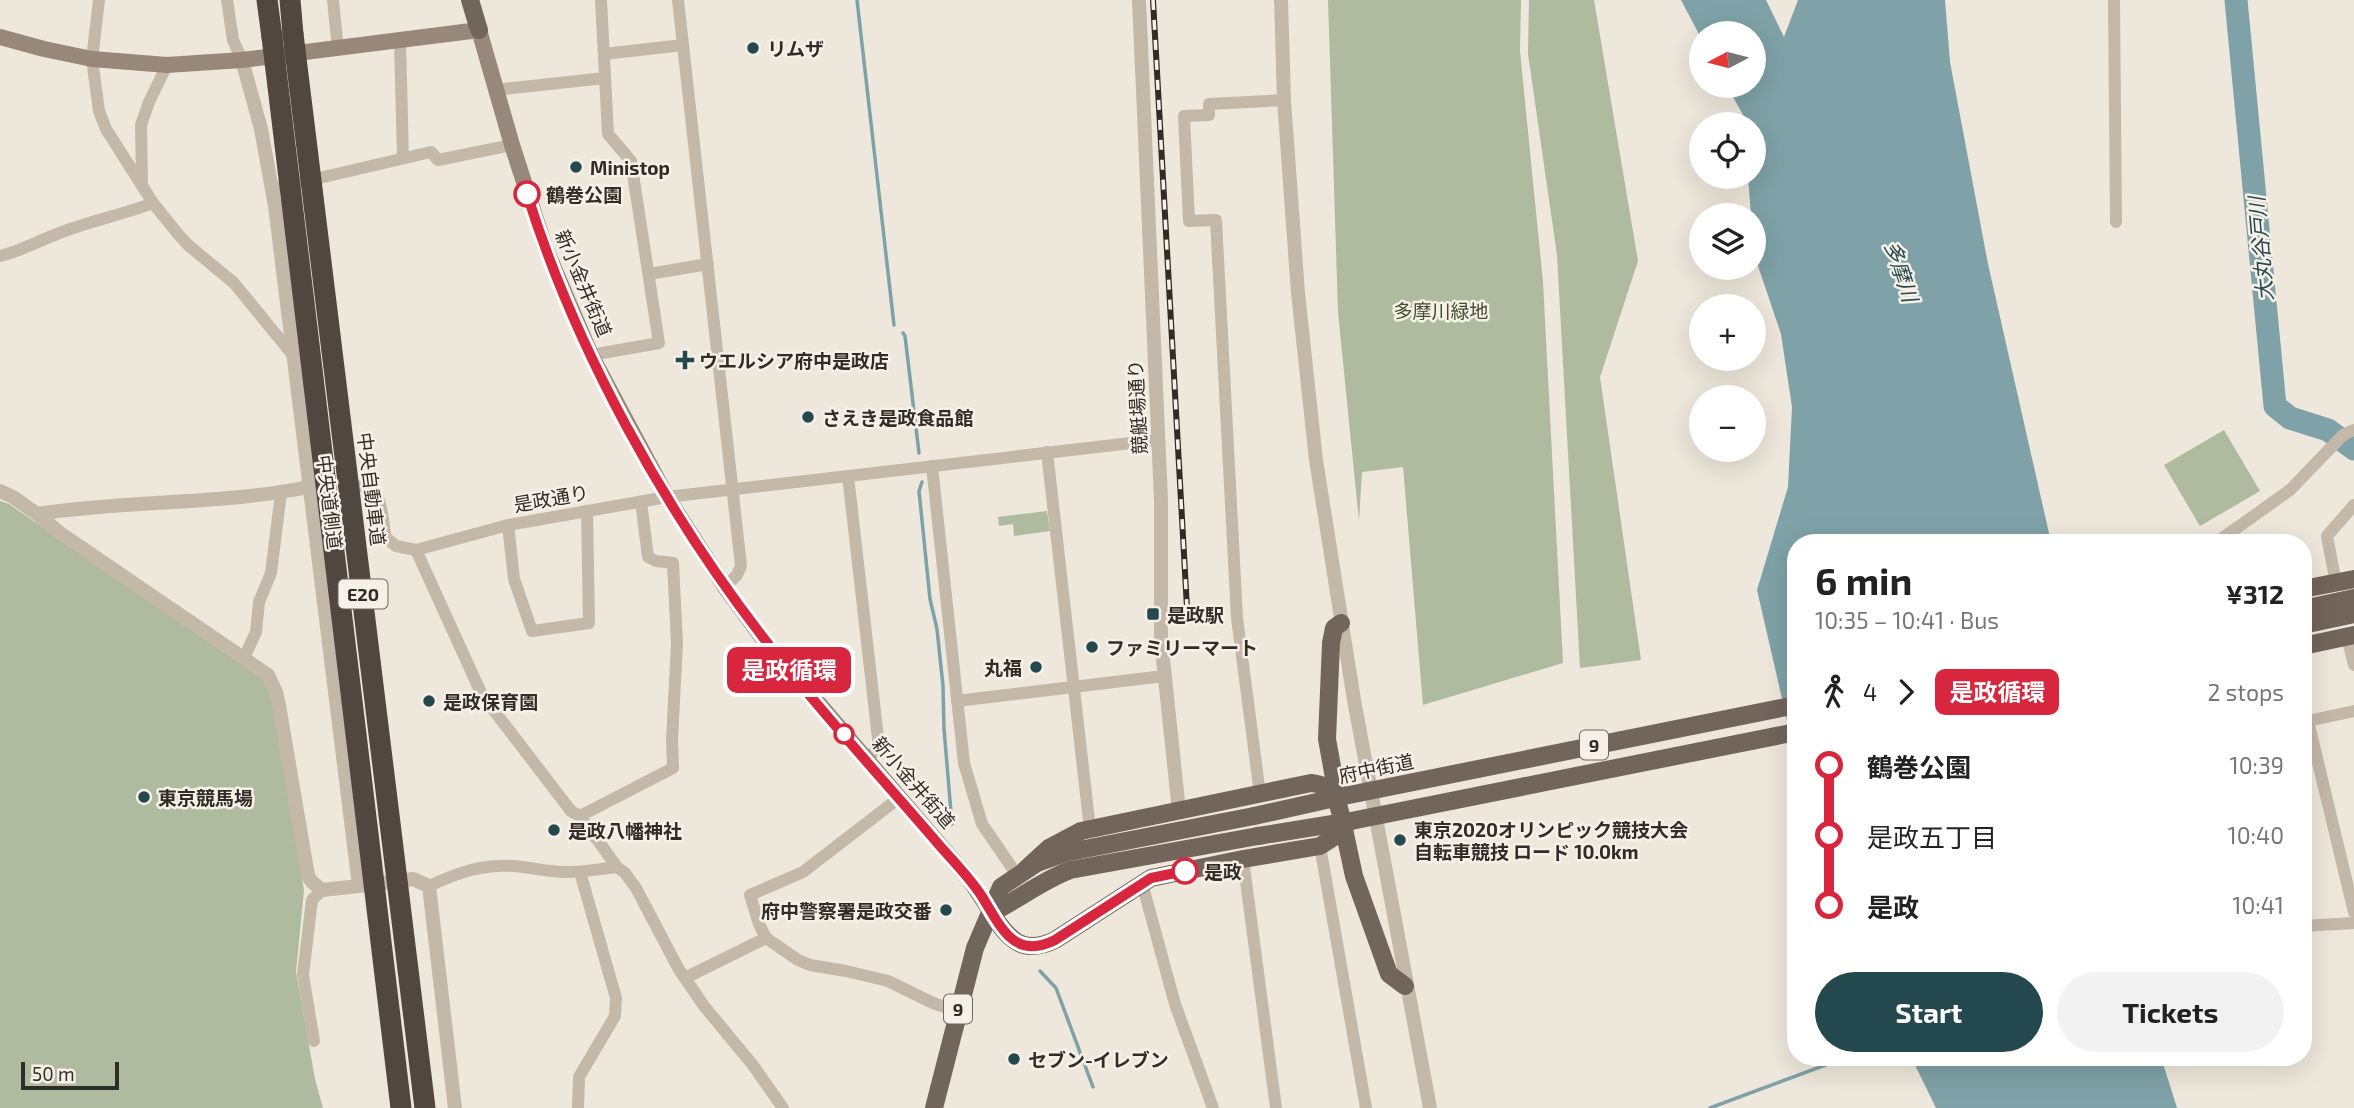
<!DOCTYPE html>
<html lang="en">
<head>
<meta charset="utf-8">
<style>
	:root { --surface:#fff; --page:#f2f2f2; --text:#222; --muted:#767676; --accent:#23484e }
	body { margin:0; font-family:"Exo 2","Noto Sans JP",sans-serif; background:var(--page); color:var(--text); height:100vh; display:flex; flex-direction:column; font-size:26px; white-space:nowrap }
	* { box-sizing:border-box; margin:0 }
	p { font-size:23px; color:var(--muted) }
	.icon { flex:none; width:38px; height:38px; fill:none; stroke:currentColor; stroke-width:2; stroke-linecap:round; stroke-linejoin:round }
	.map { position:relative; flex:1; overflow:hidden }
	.drawer { position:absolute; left:1787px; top:534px; width:525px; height:532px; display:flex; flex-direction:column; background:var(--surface); border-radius:28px; box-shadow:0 7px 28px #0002 }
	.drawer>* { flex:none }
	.badge { padding:0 14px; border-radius:10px; font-size:24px; line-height:46px }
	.needle { width:46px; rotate:263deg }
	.tools { position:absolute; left:1689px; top:21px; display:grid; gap:14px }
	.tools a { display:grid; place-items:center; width:77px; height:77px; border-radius:50%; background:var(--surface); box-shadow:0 7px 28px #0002; font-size:35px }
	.scale { position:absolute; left:21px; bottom:18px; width:98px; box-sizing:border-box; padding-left:7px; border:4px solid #322c28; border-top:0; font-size:19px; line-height:24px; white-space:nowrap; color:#322c28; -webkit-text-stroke:5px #f6f0e7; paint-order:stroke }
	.map>.badge { position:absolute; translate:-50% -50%; box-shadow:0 0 0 4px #fff }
	.legs { display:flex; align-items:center; gap:10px; height:77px; padding:0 28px; font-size:23px }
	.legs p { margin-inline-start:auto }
	.overview { display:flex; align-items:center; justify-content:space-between; height:119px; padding:0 28px }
	h1 { font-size:38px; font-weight:700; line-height:52px }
	.primary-button { display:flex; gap:14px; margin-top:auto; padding:14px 28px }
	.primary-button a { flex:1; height:80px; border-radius:42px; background:var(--accent); color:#fff; font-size:28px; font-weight:700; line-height:80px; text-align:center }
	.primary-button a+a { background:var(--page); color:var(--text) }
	ul { padding:0 28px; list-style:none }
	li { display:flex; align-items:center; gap:24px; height:70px; font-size:26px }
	li i { display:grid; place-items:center; width:10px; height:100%; margin:0 9px; background:currentColor }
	li i::after { content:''; width:18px; height:18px; margin:-9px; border:5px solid; border-radius:50%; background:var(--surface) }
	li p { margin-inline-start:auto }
	li:first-child i { background:linear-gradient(#0000 50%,currentColor 0) }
	li:last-child i { background:linear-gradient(currentColor 50%,#0000 0) }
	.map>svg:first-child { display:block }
	.green { fill:#afbb9e }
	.water { fill:#7ea2a7 }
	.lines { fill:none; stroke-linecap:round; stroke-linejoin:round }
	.stream { stroke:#7ea2a7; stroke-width:3.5 }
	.river { stroke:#7ea2a7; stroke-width:23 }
	.minor { stroke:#c4b8a9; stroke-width:12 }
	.tertiary { stroke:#c4b8a9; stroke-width:14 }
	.secondary { stroke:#97887b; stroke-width:16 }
	.primary { stroke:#72655b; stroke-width:18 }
	.motorway { stroke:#524740; stroke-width:21 }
	.rail-casing { stroke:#322c28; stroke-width:6 }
	.rail { stroke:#f6f0e7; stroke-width:3.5; stroke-dasharray:10; stroke-linecap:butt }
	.primary-bridge { stroke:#72655b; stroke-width:18 }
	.motorway-bridge { stroke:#524740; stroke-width:21 }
	.line-1-casing { stroke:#fff; stroke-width:16 }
	.line-1 { stroke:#d7263d; stroke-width:10 }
	.poi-dot { fill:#23484e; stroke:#f6f0e7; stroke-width:2.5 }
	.stop-1-dot { fill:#fff; stroke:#d7263d; stroke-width:3.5 }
	.labels { text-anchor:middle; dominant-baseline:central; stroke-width:5; stroke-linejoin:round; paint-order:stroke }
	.shield { fill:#f6f0e7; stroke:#6d6761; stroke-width:2 }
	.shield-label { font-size:18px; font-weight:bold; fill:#322c28 }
	.poi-label { font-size:19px; font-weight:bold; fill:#322c28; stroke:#f6f0e7; text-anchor:start }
	.stop-label { font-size:19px; font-weight:bold; fill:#322c28; stroke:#f6f0e7; text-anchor:start }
	.street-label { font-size:19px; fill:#322c28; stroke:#f6f0e7 }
	.park-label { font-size:19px; fill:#404d2f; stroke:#f6f0e7 }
	.water-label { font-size:21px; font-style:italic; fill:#23484e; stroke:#f6f0e7 }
</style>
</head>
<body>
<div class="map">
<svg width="2354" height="1108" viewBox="0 0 2354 1108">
	<rect width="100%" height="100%" fill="#eee7db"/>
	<g class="green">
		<path d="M1328,0H1521L1520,51L1543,282L1563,663L1423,705L1403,467L1362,472L1359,521L1338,312Z"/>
		<path d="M1529,0H1594L1638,261L1600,377L1641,660L1580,668L1557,255L1528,54Z"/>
		<path d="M2224,430L2260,491L2200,526L2164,465Z"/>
		<path d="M0,501L9,504L267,682L271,696L304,890L296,972L315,1079L323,1108H0Z"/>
		<path d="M1047,511L1050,531L1014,536L1013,524L999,526L998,517Z"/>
	</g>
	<g class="water">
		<path d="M1681,0H1766L1784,37L1798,0H1945L1950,62L1988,264L2051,542H1796L1795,755L1757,590L1788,487L1792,407L1781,334L1756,260L1754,215H1751L1748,177H1754V124H1748L1727,86H1754V33H1701V38Z"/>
		<path d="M1911,1057H2161L2177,1108H1936Z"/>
	</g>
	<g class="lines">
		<g class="stream">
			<path d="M857,0L894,325"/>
			<path d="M903,333L905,336L919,453"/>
			<path d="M922,482L919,491L930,599L937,629L943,686L944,729L952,824"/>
			<path d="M1040,971L1056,988L1093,1087"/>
			<path d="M1710,1108L1847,1057"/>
		</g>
		<path class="river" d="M2236,0L2275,406L2290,418L2328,430L2354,449"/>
		<g class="minor">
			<path d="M99,0L92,59L99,111L106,129L153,203L178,234L188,245L234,283L292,354"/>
			<path d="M227,0L233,40L242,60"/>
			<path d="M333,0L338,50"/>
			<path d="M678,0L741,566L737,575L725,587"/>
			<path d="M2114,0L2116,222"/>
			<path d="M400,41L403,158"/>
			<path d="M604,54L683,45"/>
			<path d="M495,90L605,78"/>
			<path d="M142,185L141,125L149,102L167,65"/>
			<path d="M272,189L431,152L438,160L512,145"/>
			<path d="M0,256C21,251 38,241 57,234C88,221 122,215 153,203"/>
			<path d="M649,274L708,264"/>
			<path d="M591,355L659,343L631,161L608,134L601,0"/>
			<path d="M1047,452L1090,829"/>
			<path d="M932,466L964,763L982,824L1017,875"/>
			<path d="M848,476L878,738V749L866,759"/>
			<path d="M344,487C350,487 360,485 367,487C384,492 382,524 386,538L396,546L416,550L508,525L667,497L1157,440"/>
			<path d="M508,525L514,579L532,631L589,623L587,511"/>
			<path d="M2217,542L2290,490L2343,435L2354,430"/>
			<path d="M416,550L482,695L571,811L580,816L617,867L625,873L636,888L678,968L704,1006L752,1064L783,1108"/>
			<path d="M2336,583L2327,536L2354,505"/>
			<path d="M2347,636L2354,665"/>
			<path d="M244,658L256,632L259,602L271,573L281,493"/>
			<path d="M957,701L1164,676"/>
			<path d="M2308,721L2354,912"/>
			<path d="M2303,722L2354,711"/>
			<path d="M1260,794L1237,618L1216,220L1189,221L1184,116L1209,115V104L1284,100"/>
			<path d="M580,816L673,768L672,740L677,643L673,563L656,561L648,557L641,502"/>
			<path d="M1320,846L1366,1108"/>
			<path d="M1243,859L1276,1108"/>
			<path d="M1142,883L1175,1004L1213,1108"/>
			<path d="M429,886C451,876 473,867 497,866C519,864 540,871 562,872C581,873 598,869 617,867"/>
			<path d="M2303,926L2354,923"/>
			<path d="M766,938L759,924L750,895L803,872L899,798"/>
			<path d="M685,978L766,938L798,960L810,965L846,971L888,981L933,1003L957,1011"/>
			<path d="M314,1041L303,975L312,900L322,890"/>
			<path d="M578,1108L579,1077L615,1016L616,998L580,872"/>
		</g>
		<g class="tertiary">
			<path d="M1139,0L1161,500V640L1179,811"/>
			<path d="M1281,0L1284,100L1298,293L1316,460L1354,700L1430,1108"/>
			<path d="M242,60L261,129L275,206L359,886L413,879L429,886L455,1108"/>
			<path d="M0,491L13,497L37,514C127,500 219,505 309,487"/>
			<path d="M37,514L60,533L268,675L276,692L279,705L308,876L312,882L322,890L359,886"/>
		</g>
		<path class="secondary" d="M0,37L44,49L92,59L167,65L242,60L479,30L512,145L545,247L591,355L667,497L725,587L761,636L969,879L991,913"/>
		<g class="primary">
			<path d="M470,0L479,30"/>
			<path d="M2303,589L2354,579"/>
			<path d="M2303,609L2354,598"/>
			<path d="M2303,625L2354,614"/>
			<path d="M2303,646L2354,635"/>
			<path d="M1344,796L1796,705"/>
			<path d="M1338,800L1327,739L1331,643L1334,628L1341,623"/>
			<path d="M1342,820L1354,876L1389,974L1405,986"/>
			<path d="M1351,821L1796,732"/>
			<path d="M991,913C1009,939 1022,956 1055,940L1151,878L1243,859L1320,846L1331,839L1342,820C1338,801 1334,785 1311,783L1081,831L1049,848L1025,870"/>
			<path d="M991,913C1018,900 1041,881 1070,870L1258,836"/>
			<path d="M934,1108L975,948L1001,887L1037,863L1064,853L1254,816"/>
		</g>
		<g class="motorway">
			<path d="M267,0L272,37"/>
			<path d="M290,0L293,34"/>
		</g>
		<defs>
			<path id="rail" d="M1153,0L1187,608"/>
		</defs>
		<use href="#rail" class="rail-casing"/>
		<use href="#rail" class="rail"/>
		<g class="primary-bridge">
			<path d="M1254,816L1344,796"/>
			<path d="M1258,836L1351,821"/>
		</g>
		<g class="motorway-bridge">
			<path d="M293,34L425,1108"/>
			<path d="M272,37L401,1108"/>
		</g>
	</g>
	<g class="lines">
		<defs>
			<path id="line-1" d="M527,194C575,348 664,509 762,636C818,709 881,777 940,846C954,862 969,877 981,895C1000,925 1013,961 1055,940L1151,878L1185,871"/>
		</defs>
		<use href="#line-1" class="line-1-casing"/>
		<use href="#line-1" class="line-1"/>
	</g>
	<g class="poi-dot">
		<circle cx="753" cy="48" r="7"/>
		<circle cx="576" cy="167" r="7"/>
		<path d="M681.5 349.5h7v7h7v7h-7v7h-7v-7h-7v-7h7z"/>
		<circle cx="808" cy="417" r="7"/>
		<rect x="1146" y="607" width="14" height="14" rx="3.5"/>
		<circle cx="1092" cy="647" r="7"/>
		<circle cx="1036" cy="667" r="7"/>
		<circle cx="429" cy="701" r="7"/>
		<circle cx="144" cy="797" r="7"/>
		<circle cx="554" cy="830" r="7"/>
		<circle cx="1400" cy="840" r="7"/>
		<circle cx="946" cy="910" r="7"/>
		<circle cx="1014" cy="1059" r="7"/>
	</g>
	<g class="stop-1-dot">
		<circle cx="527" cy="194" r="12"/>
		<circle cx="844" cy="734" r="9"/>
		<circle cx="1185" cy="871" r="12"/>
	</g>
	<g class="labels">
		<g class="shield">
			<rect x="338.5" y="579.5" width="49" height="29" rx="5"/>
			<rect x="1580" y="730.5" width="28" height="29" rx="5"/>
			<rect x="944" y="994.5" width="28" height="29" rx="5"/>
		</g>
		<g class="shield-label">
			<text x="363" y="594">E20</text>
			<text x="1594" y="745">9</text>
			<text x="958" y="1009">9</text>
		</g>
		<g class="poi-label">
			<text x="767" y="48">リムザ</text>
			<text x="590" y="167">Ministop</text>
			<text x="699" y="360">ウエルシア府中是政店</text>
			<text x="822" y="417">さえき是政食品館</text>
			<text x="1167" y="614">是政駅</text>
			<text x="1106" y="647">ファミリーマート</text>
			<text x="1022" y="667" text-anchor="end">丸福</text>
			<text x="443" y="701">是政保育園</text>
			<text x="158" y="797">東京競馬場</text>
			<text x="1414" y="829">東京2020オリンピック競技大会<tspan x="1414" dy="22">自転車競技 ロード 10.0km</tspan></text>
			<text x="568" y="830">是政八幡神社</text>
			<text x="932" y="910" text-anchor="end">府中警察署是政交番</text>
			<text x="1028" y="1059">セブン-イレブン</text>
		</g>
		<g class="stop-label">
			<text x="546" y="194">鶴巻公園</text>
			<text x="1204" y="871">是政</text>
		</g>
		<g class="street-label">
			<text transform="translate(584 283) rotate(67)">新小金井街道</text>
			<text transform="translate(1137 407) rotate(-93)">競艇場通り</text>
			<text transform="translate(372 489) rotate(83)">中央自動車道</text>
			<text transform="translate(551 498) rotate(-10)">是政通り</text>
			<text transform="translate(330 502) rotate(83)">中央道側道</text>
			<text transform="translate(1376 768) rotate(-12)">府中街道</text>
			<text transform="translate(914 782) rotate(49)">新小金井街道</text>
		</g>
		<g class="park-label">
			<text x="1441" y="310">多摩川緑地</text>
		</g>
		<g class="water-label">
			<text transform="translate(2260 249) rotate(-95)">大丸谷戸川</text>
			<text transform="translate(1902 271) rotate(72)">多摩川</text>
		</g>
	</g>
</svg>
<div class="tools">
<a><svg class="needle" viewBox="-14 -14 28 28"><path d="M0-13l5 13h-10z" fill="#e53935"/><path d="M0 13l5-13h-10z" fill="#767676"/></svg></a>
<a><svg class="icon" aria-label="locate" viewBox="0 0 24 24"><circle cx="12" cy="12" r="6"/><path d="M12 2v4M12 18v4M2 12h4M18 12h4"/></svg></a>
<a><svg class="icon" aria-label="layers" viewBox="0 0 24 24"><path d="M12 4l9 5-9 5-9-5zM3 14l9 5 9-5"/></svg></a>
<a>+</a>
<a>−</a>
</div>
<div class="scale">50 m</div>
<b class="badge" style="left:789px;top:670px;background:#d7263d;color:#fff">是政循環</b>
<section class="drawer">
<div class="overview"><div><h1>6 min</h1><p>10:35 – 10:41 · Bus</p></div><b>¥312</b></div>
<div class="legs"><svg class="icon" aria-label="walk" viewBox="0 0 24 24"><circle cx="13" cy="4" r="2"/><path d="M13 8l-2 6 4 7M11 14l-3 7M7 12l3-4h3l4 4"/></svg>4<svg class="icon" aria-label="forward" viewBox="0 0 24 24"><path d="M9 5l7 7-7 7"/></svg><b class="badge" style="background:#d7263d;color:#fff">是政循環</b><p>2 stops</p></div>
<ul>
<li><i style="color:#d7263d"></i><b>鶴巻公園</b><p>10:39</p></li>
<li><i style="color:#d7263d"></i><span>是政五丁目</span><p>10:40</p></li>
<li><i style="color:#d7263d"></i><b>是政</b><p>10:41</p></li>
</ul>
<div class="primary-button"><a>Start</a><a>Tickets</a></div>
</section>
</div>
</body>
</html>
